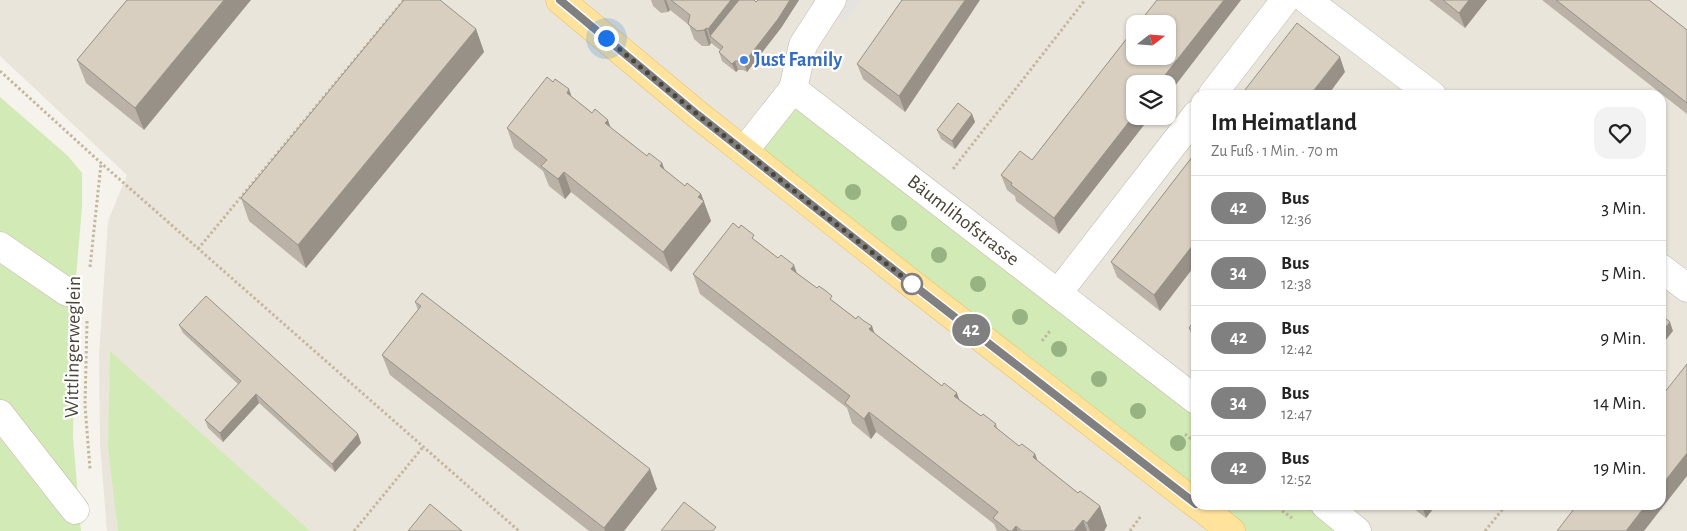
<!DOCTYPE html>
<html lang="de">
<head>
<meta charset="utf-8">
<style>
	:root { --surface:#fff; --page:#f2f2f2; --text:#222; --muted:#767676; --line:#e0e0e0 }
	body { margin:0; font-family:"Alegreya Sans",sans-serif; background:var(--page); color:var(--text); height:100vh; display:flex; flex-direction:column; font-size:19px; white-space:nowrap }
	* { box-sizing:border-box; margin:0 }
	p { font-size:16px; color:var(--muted) }
	.icon { flex:none; width:28px; height:28px; fill:none; stroke:currentColor; stroke-width:2; stroke-linecap:round; stroke-linejoin:round }
	.map { position:relative; flex:1; overflow:hidden }
	.drawer { position:absolute; left:1191px; top:90px; width:475px; height:420px; display:flex; flex-direction:column; background:var(--surface); border-radius:15px; box-shadow:0 1px 4px #0004 }
	.drawer>* { flex:none }
	.badge { padding:0 10px; border-radius:16px; font-size:18px; line-height:32px }
	.needle { width:32px; rotate:73deg }
	.fabs { position:absolute; left:1126px; top:15px; display:grid; gap:10px }
	.fabs a { display:grid; place-items:center; width:50px; height:50px; border-radius:10px; background:var(--surface); box-shadow:0 1px 4px #0004; font-size:25px }
	.you { position:absolute; width:25px; height:25px; margin:-12px; border:4px solid #fff; border-radius:50%; background:#1a73e8; box-shadow:0 0 0 8px #1a73e833 }
	.map>.badge { position:absolute; translate:-50% -50%; box-shadow:0 0 0 2px #fff }
	.round { display:grid; place-items:center; flex:none; width:52px; height:52px; border-radius:15px; background:var(--page) }
	.headline { display:flex; align-items:center; justify-content:space-between; height:85px; padding:0 20px }
	h1 { font-size:24px; font-weight:700; line-height:38px }
	ul { padding:0; list-style:none }
	li { display:flex; align-items:center; gap:15px; height:65px; padding:0 20px; border-top:1px solid var(--line) }
	li div { flex:1 }
	li b { display:block; font-size:19px }
	li em { font-style:normal }
	li .badge { min-width:55px; font-weight:700; text-align:center }
	.map>svg:first-child { display:block }
	.residential { fill:#eae5da; fill-rule:evenodd }
	.green { fill:#d2eab5 }
	.parking { fill:#e5e3e0 }
	.lines { fill:none; stroke-linecap:round; stroke-linejoin:round }
	.minor-casing { stroke:#c2bbae; stroke-width:29 }
	.major-casing { stroke:#e6c16a; stroke-width:29 }
	.path { stroke:#c4b79f; stroke-width:3; stroke-dasharray:2.5 2.5; stroke-linecap:butt }
	.minor { stroke:#fff; stroke-width:28 }
	.major { stroke:#ffe39c; stroke-width:28 }
	.tree { fill:#97b381 }
	.wall { fill:#bab2a6 }
	.shaded-wall { fill:#979187 }
	.building { fill:#d8cfc1; stroke:#979187 }
	.line-casing { stroke:#fff; stroke-width:11 }
	.line { stroke:#808080; stroke-width:8 }
	.walk { stroke:#4b4439; stroke-width:5; stroke-dasharray:0 9 }
	.shop-dot { fill:#3f7fe0; stroke:#fff; stroke-width:2 }
	.stop-dot { fill:#fff; stroke:#808080; stroke-width:2.5 }
	.labels { text-anchor:middle; dominant-baseline:central; stroke-width:4.5; stroke-linejoin:round; paint-order:stroke }
	.shop-label { font-size:20px; font-weight:bold; fill:#366cbe; stroke:#fff; text-anchor:start }
	.street-label { font-size:20px; fill:#4b4439; stroke:#fff }
</style>
</head>
<body>
<div class="map">
<svg width="1687" height="531" viewBox="0 0 1687 531">
	<rect width="100%" height="100%" fill="#f6f3ec"/>
	<path class="residential" d="M0,0H1687V531H107L100,445L99,355L108,221L127,175L0,56ZM1135,24H1168V56H1135ZM1135,84H1168V116H1135ZM1196,95H1661V505H1196Z"/>
	<g class="green">
		<path d="M793,89L1196,400V504L744,151Z"/>
		<path d="M0,97L68,156L82,173V207L75,289L73,438L81,531H0Z"/>
		<path d="M110,351L310,531H118L108,447Z"/>
		<path d="M1198,505H1325L1357,531H1231Z"/>
	</g>
	<path class="parking" d="M846,0H861L846,23L836,15Z"/>
	<g class="lines">
		<defs>
			<g id="minor">
				<path d="M1307,0L1432,95"/>
				<path d="M793,89L803,45L832,0"/>
				<path d="M1212,95L1285,0"/>
				<path id="s1" d="M744,151L793,89L1196,400"/>
				<path d="M0,246L67,292"/>
				<path d="M1661,268L1687,288"/>
				<path d="M1058,293L1196,115"/>
				<path d="M0,414L75,510"/>
				<path d="M1325,505L1357,531"/>
			</g>
			<g id="major">
				<path d="M560,0L698,115L912,284L1196,504"/>
				<path d="M1198,505L1231,531"/>
			</g>
		</defs>
		<use href="#minor" class="minor-casing"/>
		<use href="#major" class="major-casing"/>
		<g class="path">
			<path d="M0,71L101,163L519,531"/>
			<path d="M953,169L1085,0"/>
			<path d="M198,249L404,0"/>
			<path d="M90,267L101,164"/>
			<path d="M87,321L85,405L90,469"/>
			<path d="M1042,341L1050,331"/>
			<path d="M1185,434L1196,443"/>
			<path d="M1274,505L1292,518"/>
			<path d="M354,531L423,447"/>
			<path d="M1130,531L1141,516"/>
			<path d="M1485,531L1506,505"/>
		</g>
		<use href="#minor" class="minor"/>
		<use href="#major" class="major"/>
	</g>
	<g class="tree">
		<circle cx="853" cy="192" r="8"/>
		<circle cx="899" cy="223" r="8"/>
		<circle cx="939" cy="255" r="8"/>
		<circle cx="978" cy="284" r="8"/>
		<circle cx="1020" cy="317" r="8"/>
		<circle cx="1059" cy="349" r="8"/>
		<circle cx="1099" cy="379" r="8"/>
		<circle cx="1138" cy="411" r="8"/>
		<circle cx="1178" cy="443" r="8"/>
	</g>
	<g class="wall">
		<path d="M127,0L144,130L86,83L77,60Z"/>
		<path d="M651,0H754L756,2L758,0H799L781,28L747,72L743,70H738L736,72L722,61L719,52L720,50L711,43L709,46H702L694,39L689,25L670,10L668,12L661,13L653,6Z"/>
		<path d="M1157,0H1241L1059,234L1016,201L1015,196L1007,190L1001,175L1032,160Z"/>
		<path d="M1429,0H1487L1465,28Z"/>
		<path d="M1542,0H1649L1687,30V114Z"/>
		<path d="M974,9L905,112L863,79L857,64Z"/>
		<path d="M476,29L484,52L306,268L249,221L241,198Z"/>
		<path d="M572,97L647,156L662,163L665,170L685,186L701,194L711,221L671,272L571,192L565,199L549,186L543,171L514,148L507,128Z"/>
		<path d="M972,114L975,122L955,149L941,139L937,130Z"/>
		<path d="M1196,152V264L1160,311L1117,277L1111,262Z"/>
		<path d="M756,241L960,400L981,416L996,424L998,430L1019,446L1035,454L1038,461L1078,493L1100,506L1107,526L1104,531H997L994,524L876,432L871,439L852,423L847,408L700,294L693,274Z"/>
		<path d="M415,302L657,489L624,531H589L390,375L382,355L418,310Z"/>
		<path d="M1196,318V340L1192,336L1189,328Z"/>
		<path d="M179,325L358,434L361,443L335,472L259,403L223,442L208,428L205,420L238,384L183,333Z"/>
		<path d="M1409,505H1436L1426,518Z"/>
	</g>
	<g class="shaded-wall">
		<path d="M224,0H251L144,130L135,108Z"/>
		<path d="M664,0H666L670,10L668,12Z"/>
		<path d="M731,0H748L710,36L708,29Z"/>
		<path d="M790,0H799L781,28L747,72L744,63Z"/>
		<path d="M965,0H980L974,9L905,112L899,96Z"/>
		<path d="M1224,0H1241L1168,95V84H1158Z"/>
		<path d="M1469,0H1487L1465,28L1459,13Z"/>
		<path d="M706,28L711,43L709,46L704,30Z"/>
		<path d="M476,29L484,52L306,268L298,245Z"/>
		<path d="M1340,57L1345,72L1328,95H1310Z"/>
		<path d="M735,61L738,70L736,72L732,64Z"/>
		<path d="M569,89L576,109L567,93Z"/>
		<path d="M972,114L975,122L955,149L952,141Z"/>
		<path d="M1135,114V116H1151L1059,234L1054,218Z"/>
		<path d="M608,120L615,140L605,123Z"/>
		<path d="M662,163L669,183L660,166Z"/>
		<path d="M564,172L571,192L565,199L558,179Z"/>
		<path d="M701,194L711,221L671,272L663,252L698,197Z"/>
		<path d="M1196,241V264L1160,311L1154,295Z"/>
		<path d="M794,265L801,285L791,269Z"/>
		<path d="M1670,322L1673,331L1661,346V333Z"/>
		<path d="M872,326L879,346L869,329Z"/>
		<path d="M957,393L964,413L954,396Z"/>
		<path d="M256,394L259,403L223,442L220,433Z"/>
		<path d="M869,412L876,432L871,439L864,419Z"/>
		<path d="M358,434L361,443L335,472L332,464Z"/>
		<path d="M1687,453V476L1644,531H1626L1646,505H1661V486Z"/>
		<path d="M1035,454L1042,474L1033,457Z"/>
		<path d="M650,469L657,489L624,531H605L604,528Z"/>
		<path d="M1422,505H1436L1426,518Z"/>
		<path d="M1100,506L1107,526L1104,531H1090L1087,523Z"/>
		<path d="M1083,520L1087,531H1074Z"/>
		<path d="M1016,526L1018,531H1012Z"/>
	</g>
	<g class="building">
		<path d="M127,0H224L135,108L77,60Z"/>
		<path d="M404,0H440L476,29L298,245L241,198Z"/>
		<path d="M671,0H731L708,29L706,28L704,30L697,31L688,24L690,15Z"/>
		<path d="M739,0H754L756,2L758,0H790L778,19L744,63L740,61H735L732,64L719,52L723,47L710,36Z"/>
		<path d="M902,0H965L899,96L857,64Z"/>
		<path d="M1157,0H1224L1158,84H1135V114L1054,218L1011,185L1012,183L1001,175L1020,151L1032,160L1135,28V56H1168V24H1138Z"/>
		<path d="M1443,0H1469L1459,13Z"/>
		<path d="M1556,0H1649L1687,30V103Z"/>
		<path d="M1297,23L1340,57L1310,95H1241Z"/>
		<path d="M547,77L553,82L555,79L569,89L567,93L592,113L595,109L608,120L605,123L647,156L649,153L662,163L660,166L685,186L687,183L701,194L698,197L704,201L663,252L564,172L558,179L541,166L547,160L507,128Z"/>
		<path d="M958,103L972,114L952,141L937,130Z"/>
		<path d="M1196,152V241L1154,295L1111,262Z"/>
		<path d="M733,223L739,228L741,225L754,235L752,238L778,258L781,255L794,265L791,269L817,288L819,286L826,291L832,296L830,299L851,315L856,319L858,316L864,321L872,326L869,329L942,386L944,383L957,393L954,396L981,416L983,414L996,424L994,426L1019,446L1022,444L1035,454L1033,457L1078,493L1080,491L1100,506L1087,523L1083,520L1074,531H1022L1016,526L1012,531H1009L993,518L998,512L869,412L864,419L845,403L850,396L693,274Z"/>
		<path d="M422,293L650,469L604,528L382,355L421,306L415,302Z"/>
		<path d="M206,296L358,434L332,464L256,394L220,433L205,420L241,381L179,325Z"/>
		<path d="M1661,315L1670,322L1661,333Z"/>
		<path d="M1196,318V333L1189,328Z"/>
		<path d="M1687,364V453L1661,486V397Z"/>
		<path d="M684,502L716,527L713,531H661Z"/>
		<path d="M430,504L462,531H408Z"/>
		<path d="M1577,505H1646L1626,531H1557Z"/>
	</g>
	<g class="lines">
		<defs>
			<path id="line" d="M560,0L698,115L912,284L1196,504"/>
		</defs>
		<use href="#line" class="line-casing"/>
		<use href="#line" class="line"/>
		<path class="walk" d="M606,38L698,115L912,284"/>
	</g>
	<circle class="shop-dot" cx="744" cy="60" r="5"/>
	<circle class="stop-dot" cx="912" cy="284" r="10"/>
	<g class="labels">
		<g class="shop-label">
			<text x="754" y="60">Just Family</text>
		</g>
		<g class="street-label">
			<text stroke="none"><textPath href="#s1" startOffset="294">Bäumlihofstrasse</textPath></text>
			<text transform="translate(73 347) rotate(-89)">Wittlingerweglein</text>
		</g>
	</g>
</svg>
<div class="fabs">
<a><svg class="needle" viewBox="-14 -14 28 28"><path d="M0-13l5 13h-10z" fill="#e53935"/><path d="M0 13l5-13h-10z" fill="#767676"/></svg></a>
<a><svg class="icon" aria-label="layers" viewBox="0 0 24 24"><path d="M12 4l9 5-9 5-9-5zM3 14l9 5 9-5"/></svg></a>
</div>
<div class="you" style="left:606px;top:38px"></div>
<b class="badge" style="left:971px;top:330px;background:#808080;color:#fff">42</b>
<section class="drawer">
<div class="headline"><div><h1>Im Heimatland</h1><p>Zu Fuß · 1 Min. · 70 m</p></div><a class="round"><svg class="icon" aria-label="heart" viewBox="0 0 24 24"><path d="M12 20l-8-8c-3-5 5-10 8-4 3-6 11-1 8 4z"/></svg></a></div>
<ul>
<li><span class="badge" style="background:#808080;color:#fff">42</span><div><b>Bus</b><p>12:36</p></div><em>3 Min.</em></li>
<li><span class="badge" style="background:#808080;color:#fff">34</span><div><b>Bus</b><p>12:38</p></div><em>5 Min.</em></li>
<li><span class="badge" style="background:#808080;color:#fff">42</span><div><b>Bus</b><p>12:42</p></div><em>9 Min.</em></li>
<li><span class="badge" style="background:#808080;color:#fff">34</span><div><b>Bus</b><p>12:47</p></div><em>14 Min.</em></li>
<li><span class="badge" style="background:#808080;color:#fff">42</span><div><b>Bus</b><p>12:52</p></div><em>19 Min.</em></li>
</ul>
</section>
</div>
</body>
</html>
